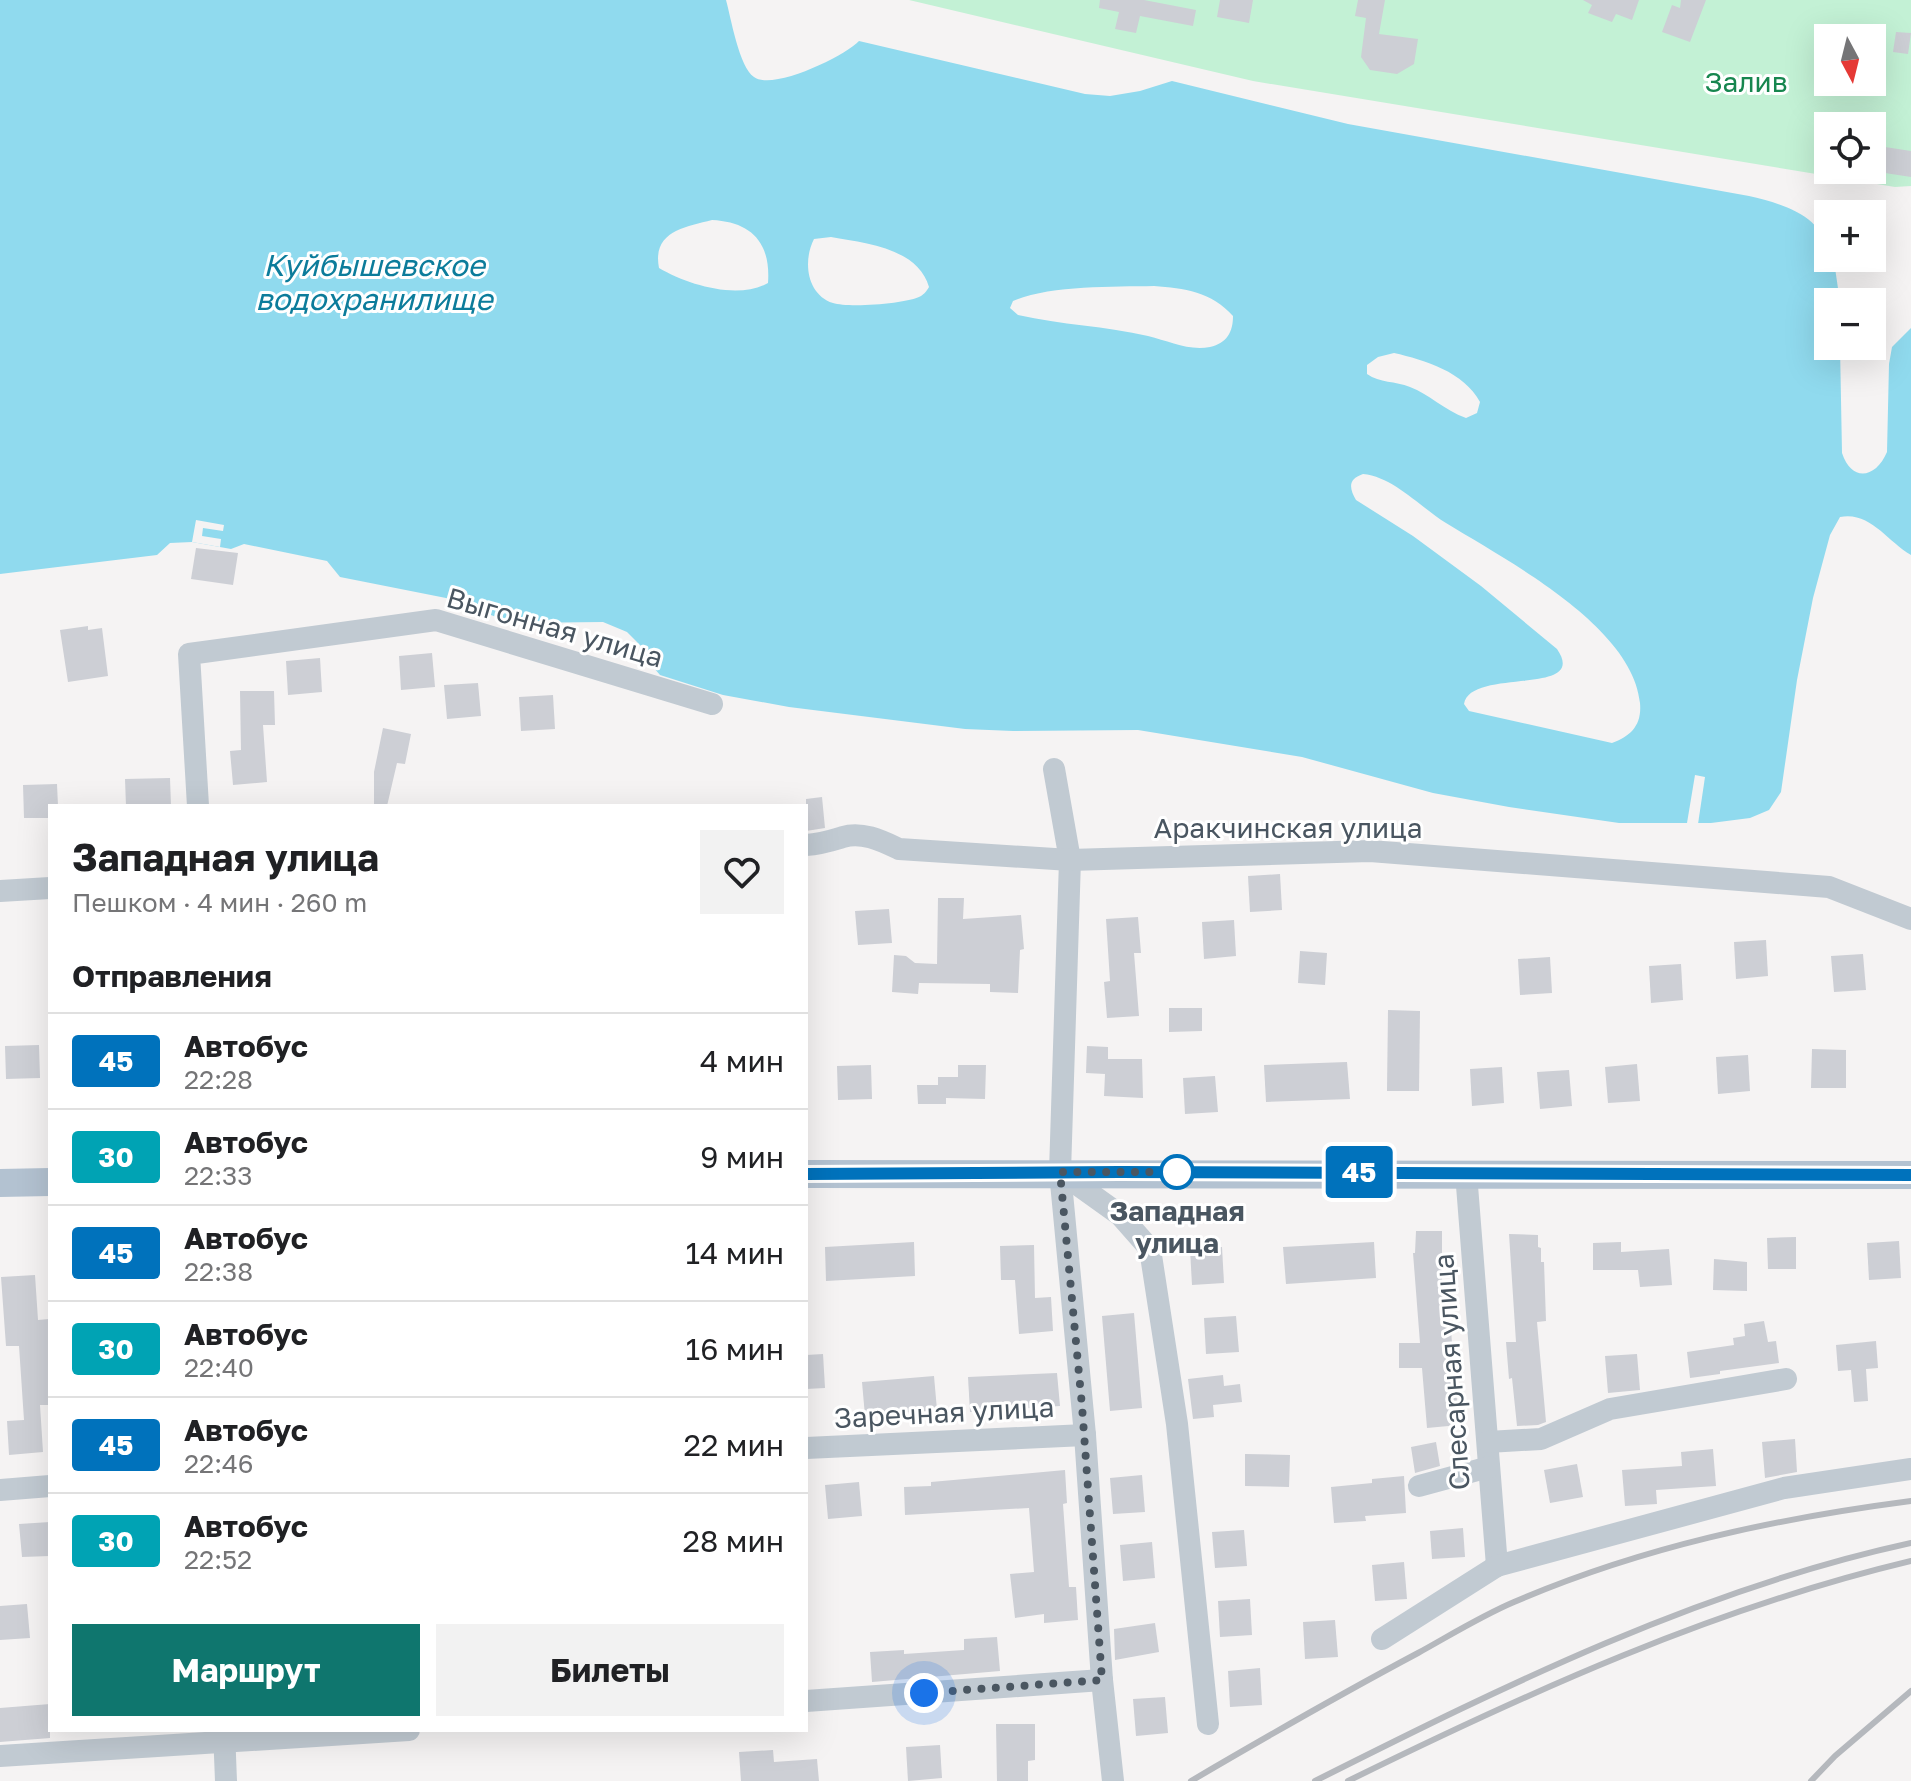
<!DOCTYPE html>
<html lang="ru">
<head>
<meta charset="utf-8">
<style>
	:root { --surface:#fff; --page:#f2f2f2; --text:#202124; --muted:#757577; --line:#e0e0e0; --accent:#0f766e }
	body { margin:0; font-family:"Golos Text",sans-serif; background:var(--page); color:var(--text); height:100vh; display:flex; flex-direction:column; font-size:30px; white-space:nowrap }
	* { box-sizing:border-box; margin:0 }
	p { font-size:26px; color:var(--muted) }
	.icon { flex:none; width:44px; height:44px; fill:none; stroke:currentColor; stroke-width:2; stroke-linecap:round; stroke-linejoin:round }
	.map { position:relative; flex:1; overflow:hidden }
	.side { position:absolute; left:48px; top:804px; width:760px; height:928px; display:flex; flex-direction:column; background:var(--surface); border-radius:0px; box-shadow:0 8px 32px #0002 }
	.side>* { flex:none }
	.badge { padding:0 16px; border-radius:6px; font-size:28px; line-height:52px }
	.needle { width:52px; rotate:173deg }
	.fabs { position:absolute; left:1814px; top:24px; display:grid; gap:16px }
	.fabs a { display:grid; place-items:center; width:72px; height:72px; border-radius:0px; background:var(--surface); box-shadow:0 8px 32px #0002; font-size:40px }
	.you { position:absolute; width:40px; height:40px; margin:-20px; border:6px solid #fff; border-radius:50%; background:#1a73e8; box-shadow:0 0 0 12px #1a73e833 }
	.map>.badge { position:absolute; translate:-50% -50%; box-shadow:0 0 0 4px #fff }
	h2 { padding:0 24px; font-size:30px; line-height:72px }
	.round { display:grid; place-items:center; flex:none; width:84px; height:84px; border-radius:0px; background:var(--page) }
	.head { display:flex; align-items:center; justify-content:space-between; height:136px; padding:0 24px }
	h1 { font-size:38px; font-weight:700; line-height:60px }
	.primary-button { display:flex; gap:16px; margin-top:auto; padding:16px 24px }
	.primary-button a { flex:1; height:92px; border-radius:0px; background:var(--accent); color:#fff; font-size:32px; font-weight:700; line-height:92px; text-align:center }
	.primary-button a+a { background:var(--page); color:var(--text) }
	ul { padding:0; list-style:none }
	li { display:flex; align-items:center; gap:24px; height:96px; padding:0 24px; border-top:2px solid var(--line) }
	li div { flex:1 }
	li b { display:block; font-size:30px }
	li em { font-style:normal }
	li .badge { min-width:88px; font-weight:700; text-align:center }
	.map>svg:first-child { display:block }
	.green { fill:#c3f1d5; fill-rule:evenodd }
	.water { fill:#90daee; fill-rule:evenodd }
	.pier { fill:#f5f3f3 }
	.building { fill:#cdcfd5 }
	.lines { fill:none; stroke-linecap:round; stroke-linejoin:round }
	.minor { stroke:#c1cad2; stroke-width:22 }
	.major { stroke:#b3c2d1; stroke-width:28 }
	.rail { stroke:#b5b8bd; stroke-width:6 }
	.line-casing { stroke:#fff; stroke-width:18 }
	.line { stroke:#0072bc; stroke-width:12 }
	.walk { stroke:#4a5661; stroke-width:8; stroke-dasharray:0 14.4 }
	.stop-dot { fill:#fff; stroke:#0072bc; stroke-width:4 }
	.labels { text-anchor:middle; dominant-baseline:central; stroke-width:6; stroke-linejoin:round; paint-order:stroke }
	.park-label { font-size:28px; fill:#17864f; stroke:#fff }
	.street-label { font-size:28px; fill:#4a5661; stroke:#fff }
	.stop-label { font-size:28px; font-weight:bold; fill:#4a5661; stroke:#fff }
	.water-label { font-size:30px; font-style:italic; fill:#0c7c9b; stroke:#fff }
</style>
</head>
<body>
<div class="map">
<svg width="1911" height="1781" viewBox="0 0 1911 1781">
	<rect width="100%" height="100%" fill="#f5f3f3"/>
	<path class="green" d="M909,0H1911V186L1895,187L1253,81ZM1828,38H1872V82H1828ZM1828,126H1872V170H1828Z"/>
	<path class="water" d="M0,0H726C731,18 739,67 754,77C773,91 845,56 859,41L1085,94L1110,96L1140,91L1172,81L1348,124L1749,196C1783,204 1827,216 1828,258H1833L1834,261L1840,302H1828V346H1840L1842,453C1852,483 1876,478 1887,452L1889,364L1892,347L1911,328V555C1887,541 1870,511 1840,517L1830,535L1813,598L1797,680L1781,792L1769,810L1750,818L1711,823H1619L1509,807L1433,793L1302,757L1138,730L1013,731L965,729L789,707L723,695L660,675L647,660L643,648L627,632L603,622L512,623L446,598L340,577L327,561L244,544L231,549L192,542L170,543L157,555L0,574ZM712,220C751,222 771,242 768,283C738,300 688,285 659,268C652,232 684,227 712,220ZM831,237C865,243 918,248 929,287C926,292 925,293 921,296C907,304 848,308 833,303C806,294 803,260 814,239ZM1154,286C1184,288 1212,292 1233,316C1233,332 1227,343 1210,347C1188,351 1169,341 1148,336C1106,326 1061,325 1018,315L1010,308L1013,301C1050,285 1112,287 1154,286ZM1394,353C1425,360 1464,372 1480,402L1477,413L1466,418C1444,410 1429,394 1410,387C1395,381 1380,383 1367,374V365L1378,357ZM1363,474C1394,477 1420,507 1446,523C1506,560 1633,626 1640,703C1642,725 1631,736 1612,743L1469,711L1464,704C1470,667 1590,697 1557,649L1481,586L1413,536L1356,500C1349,488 1348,479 1363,474Z"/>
	<g class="pier">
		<path d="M196,520L224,525L223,531L203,528L202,536L221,539L220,547L192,542Z"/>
		<path d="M1695,775L1705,777L1698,824L1687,823Z"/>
	</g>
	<g class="building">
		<path d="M1100,0H1144L1196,10L1193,26L1140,16L1136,33L1115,29L1119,12L1099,8Z"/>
		<path d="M1220,0H1253L1249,23L1217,17Z"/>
		<path d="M1358,0H1385L1379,34L1418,39L1414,64L1397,74L1370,70L1361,57L1366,18L1355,16Z"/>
		<path d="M1583,0H1639L1632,20L1616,14L1612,22L1588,13L1592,5Z"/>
		<path d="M1681,0H1706L1690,42L1662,32L1672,5L1680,8Z"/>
		<path d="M1896,32L1911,33L1908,54L1893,52Z"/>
		<path d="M1872,145L1911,151V177L1872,171Z"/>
		<path d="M196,548L238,553L233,585L191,579Z"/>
		<path d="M88,626V630L102,628L108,676L68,682L60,630Z"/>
		<path d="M432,653L435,687L401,690L399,656Z"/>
		<path d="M320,658L322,692L288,695L286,661Z"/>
		<path d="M478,683L481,716L447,719L444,685Z"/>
		<path d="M240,691H274L275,725H263L267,782L233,785L230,751L241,750Z"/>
		<path d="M553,695L555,729L521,731L519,697Z"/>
		<path d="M383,728L411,734L405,764L397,763L387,806H374V772Z"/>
		<path d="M170,778L171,806H126L125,779Z"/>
		<path d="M57,784L58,806H50V818H24L23,785Z"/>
		<path d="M822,797L825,828L806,831V799Z"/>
		<path d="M1280,874L1282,910L1250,912L1248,876Z"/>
		<path d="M938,898H964L963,919L1021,915L1024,949L1020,950L1018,993L990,992V984L919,983L918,994L892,992L894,955L906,956L915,963L937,964Z"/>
		<path d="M889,909L892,943L858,945L855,911Z"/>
		<path d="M1138,917L1141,953H1134L1139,1016L1107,1018L1104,982L1110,981L1106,919Z"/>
		<path d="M1234,920L1236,956L1204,959L1202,922Z"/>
		<path d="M1766,940L1768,976L1736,979L1734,942Z"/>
		<path d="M1300,951L1327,953L1325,985L1298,983Z"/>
		<path d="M1863,954L1866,990L1834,992L1831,956Z"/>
		<path d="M1550,957L1552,993L1520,995L1518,959Z"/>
		<path d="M1681,964L1683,1000L1651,1003L1649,966Z"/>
		<path d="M1169,1008H1202V1031L1169,1032Z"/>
		<path d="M1388,1010L1420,1011L1419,1091H1387Z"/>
		<path d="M39,1045L40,1078L6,1079L5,1046Z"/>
		<path d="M1087,1046L1108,1047V1059H1142L1143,1098L1104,1096L1105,1074L1086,1073Z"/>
		<path d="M1812,1049L1846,1050V1088H1811Z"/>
		<path d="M1748,1055L1750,1091L1718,1094L1716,1057Z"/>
		<path d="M1347,1062L1350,1099L1266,1102L1264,1065Z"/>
		<path d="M1637,1064L1640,1101L1608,1103L1605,1067Z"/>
		<path d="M871,1065L872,1099L838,1100L837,1066Z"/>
		<path d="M958,1065H986L985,1099L946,1098V1104H918L917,1085H938V1077H958Z"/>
		<path d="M1502,1067L1504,1103L1472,1106L1470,1069Z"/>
		<path d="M1569,1070L1572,1106L1540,1109L1537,1072Z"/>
		<path d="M1215,1076L1218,1112L1185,1114L1183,1078Z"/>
		<path d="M1416,1231H1442V1290H1448L1452,1343H1455L1454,1390L1456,1389L1459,1425L1427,1428L1422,1368H1399V1343H1420L1413,1253H1415Z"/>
		<path d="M1509,1234L1538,1235V1247L1541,1248V1262H1544L1546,1321L1537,1322L1546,1422L1538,1425L1517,1426L1512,1378L1509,1379L1506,1342H1516Z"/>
		<path d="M1796,1237V1269H1768L1767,1238Z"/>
		<path d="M1899,1241L1901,1278L1869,1280L1867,1243Z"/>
		<path d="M914,1242L915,1276L826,1281L825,1247Z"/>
		<path d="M1374,1242L1376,1278L1286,1284L1283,1247Z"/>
		<path d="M1621,1242V1252L1669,1249L1672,1285L1640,1287L1638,1270H1593V1243Z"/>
		<path d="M1034,1245L1035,1298L1051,1297L1053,1331L1019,1334L1015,1280H1001L1000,1246Z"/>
		<path d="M1222,1247L1224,1283L1192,1285L1190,1249Z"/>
		<path d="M1714,1259L1747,1262V1291L1713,1290Z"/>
		<path d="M35,1275L38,1320L49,1319L50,1405H40L43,1452L9,1455L7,1421L24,1420L19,1346H6L1,1277Z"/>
		<path d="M1134,1313L1142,1408L1110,1411L1102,1316Z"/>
		<path d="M1236,1316L1239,1352L1206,1354L1204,1318Z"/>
		<path d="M1764,1321L1768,1342L1776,1341L1779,1363L1720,1371V1374L1690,1378L1687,1352L1734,1345L1733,1338L1745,1336L1744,1324Z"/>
		<path d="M1876,1341L1878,1368L1866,1369L1868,1401L1854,1402L1851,1370L1838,1371L1836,1345Z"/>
		<path d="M823,1354L825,1388L806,1389V1355Z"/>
		<path d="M1637,1354L1640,1390L1608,1393L1605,1356Z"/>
		<path d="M1057,1373L1060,1406L970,1412L968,1377Z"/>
		<path d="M1223,1375L1224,1386L1240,1384L1242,1402L1213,1405L1214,1417L1193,1419L1188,1379Z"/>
		<path d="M934,1376L937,1410L865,1416L862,1382Z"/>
		<path d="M1795,1439L1797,1472L1765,1478L1762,1442Z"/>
		<path d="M1436,1442L1440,1466L1415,1473L1411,1447Z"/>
		<path d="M1713,1449L1716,1486L1656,1490L1657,1504L1625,1506L1622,1470L1682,1466L1681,1452Z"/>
		<path d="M1245,1454L1290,1455L1289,1487L1245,1486Z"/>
		<path d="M1577,1464L1583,1497L1550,1503L1544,1470Z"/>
		<path d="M1065,1470L1067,1503L1063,1504L1069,1587H1076L1078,1620L1044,1623V1614L1015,1618L1010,1574L1034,1572L1029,1508L905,1515L904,1487L931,1486V1482Z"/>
		<path d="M1142,1475L1145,1512L1113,1514L1110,1478Z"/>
		<path d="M1404,1476L1406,1513L1365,1516L1366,1521L1334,1523L1331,1487L1372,1483V1479Z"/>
		<path d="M859,1482L862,1516L828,1519L825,1485Z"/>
		<path d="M50,1522V1556L22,1557L19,1524Z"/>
		<path d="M1463,1528L1465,1557L1432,1559L1430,1531Z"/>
		<path d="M1244,1530L1247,1566L1215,1568L1212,1532Z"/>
		<path d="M1152,1542L1155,1578L1123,1581L1120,1545Z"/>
		<path d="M1404,1562L1407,1599L1375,1601L1372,1565Z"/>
		<path d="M1250,1599L1252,1635L1220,1637L1218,1601Z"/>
		<path d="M27,1604L30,1638L0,1640V1606Z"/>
		<path d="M1335,1620L1338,1657L1305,1659L1303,1622Z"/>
		<path d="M1155,1623L1159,1652L1115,1660L1114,1629Z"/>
		<path d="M997,1637L1000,1671L872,1682L870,1652L904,1650V1654L964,1650V1639Z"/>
		<path d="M1260,1668L1262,1705L1230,1707L1228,1671Z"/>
		<path d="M1165,1697L1168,1733L1136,1736L1133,1699Z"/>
		<path d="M50,1704V1738L0,1742V1708Z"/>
		<path d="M996,1724H1035V1760L1028,1761V1781H997Z"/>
		<path d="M940,1745L942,1778L908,1781L906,1747Z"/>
		<path d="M773,1750L774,1762L817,1759L819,1781H741L739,1752Z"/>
	</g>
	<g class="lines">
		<g class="minor">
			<path d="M1054,769L1070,860L1060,1172L1085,1435L1102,1680L1113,1781"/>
			<path d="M198,806L189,654L436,620L712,704"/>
			<path d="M806,845C821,844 830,841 843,837C862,831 882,841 899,849L1070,860L1370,851L1829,887L1911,919"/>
			<path d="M0,891L50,888"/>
			<path d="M1060,1172L1120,1215L1150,1249L1177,1424L1208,1724"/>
			<path d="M1466,1173L1497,1566"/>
			<path d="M1488,1442L1541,1439L1610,1409L1786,1379"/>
			<path d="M806,1448L1085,1435"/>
			<path d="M1419,1486L1489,1467"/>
			<path d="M0,1490L50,1486"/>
			<path d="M1382,1639L1497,1566L1784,1488L1911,1469"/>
			<path d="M806,1701L1102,1680"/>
			<path d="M224,1730L226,1781"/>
			<path d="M0,1756L409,1730"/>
		</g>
		<g class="major">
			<path d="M806,1174L1911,1175"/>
			<path d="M0,1183L50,1182"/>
		</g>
		<g class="rail">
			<path d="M1191,1781C1266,1737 1341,1694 1418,1653C1449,1636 1481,1616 1514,1602C1642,1547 1773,1519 1911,1501"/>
			<path d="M1315,1781C1506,1685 1700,1589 1911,1543"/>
			<path d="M1348,1781C1529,1692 1714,1608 1911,1561"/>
			<path d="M1811,1781L1835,1756L1911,1691"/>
		</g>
	</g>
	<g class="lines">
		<defs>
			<path id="line" d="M806,1174L1119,1172L1911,1175"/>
		</defs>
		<use href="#line" class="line-casing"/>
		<use href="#line" class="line"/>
		<path class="walk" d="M924,1693L1102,1680L1082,1406L1060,1172H1177"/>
	</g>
	<circle class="stop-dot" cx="1177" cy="1172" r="16"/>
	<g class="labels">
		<g class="park-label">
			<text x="1746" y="81">Залив</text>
		</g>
		<g class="street-label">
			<text transform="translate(555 627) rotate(16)">Выгонная улица</text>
			<text x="1288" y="827">Аракчинская улица</text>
			<text transform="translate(1451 1372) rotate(-94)">Слесарная улица</text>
			<text transform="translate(944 1412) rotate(-3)">Заречная улица</text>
		</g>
		<g class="stop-label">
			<text x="1177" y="1210">Западная<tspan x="1177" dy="32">улица</tspan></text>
		</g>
		<g class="water-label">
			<text x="374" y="265">Куйбышевское<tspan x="374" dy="34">водохранилище</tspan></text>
		</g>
	</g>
</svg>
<div class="fabs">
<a><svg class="needle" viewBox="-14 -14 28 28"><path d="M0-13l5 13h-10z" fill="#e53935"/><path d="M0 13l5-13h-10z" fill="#757577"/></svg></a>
<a><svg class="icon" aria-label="locate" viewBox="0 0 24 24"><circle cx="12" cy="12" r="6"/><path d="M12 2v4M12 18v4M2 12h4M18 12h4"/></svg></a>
<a>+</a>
<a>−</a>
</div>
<div class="you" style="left:924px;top:1693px"></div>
<b class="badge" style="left:1359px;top:1172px;background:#0072bc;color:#fff">45</b>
<section class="side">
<div class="head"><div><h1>Западная улица</h1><p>Пешком · 4 мин · 260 m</p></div><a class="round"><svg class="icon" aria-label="heart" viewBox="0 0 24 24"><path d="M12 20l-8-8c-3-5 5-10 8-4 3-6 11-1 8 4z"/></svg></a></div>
<h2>Отправления</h2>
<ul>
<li><span class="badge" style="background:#0072bc;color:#fff">45</span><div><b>Автобус</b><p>22:28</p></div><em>4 мин</em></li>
<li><span class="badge" style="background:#00a3b4;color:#fff">30</span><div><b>Автобус</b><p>22:33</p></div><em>9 мин</em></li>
<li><span class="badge" style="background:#0072bc;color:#fff">45</span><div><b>Автобус</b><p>22:38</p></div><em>14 мин</em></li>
<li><span class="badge" style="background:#00a3b4;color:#fff">30</span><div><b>Автобус</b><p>22:40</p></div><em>16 мин</em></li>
<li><span class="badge" style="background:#0072bc;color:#fff">45</span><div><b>Автобус</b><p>22:46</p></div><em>22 мин</em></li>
<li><span class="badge" style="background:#00a3b4;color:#fff">30</span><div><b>Автобус</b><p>22:52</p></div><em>28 мин</em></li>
</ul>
<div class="primary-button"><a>Маршрут</a><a>Билеты</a></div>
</section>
</div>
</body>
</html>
